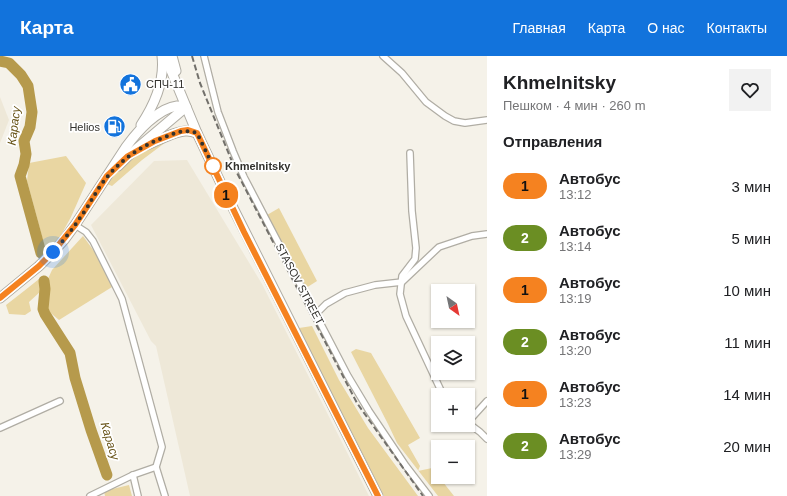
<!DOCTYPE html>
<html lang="ru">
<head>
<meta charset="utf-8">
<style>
	:root { --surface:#fff; --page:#f2f2f2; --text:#202124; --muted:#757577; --accent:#1273dc }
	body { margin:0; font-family:Helvetica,sans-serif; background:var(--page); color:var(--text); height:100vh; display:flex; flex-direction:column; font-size:15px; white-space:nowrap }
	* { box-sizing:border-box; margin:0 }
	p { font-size:13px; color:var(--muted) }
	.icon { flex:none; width:22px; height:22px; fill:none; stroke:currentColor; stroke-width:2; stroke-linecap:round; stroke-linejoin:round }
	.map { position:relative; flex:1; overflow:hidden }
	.side { display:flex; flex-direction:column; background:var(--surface); width:300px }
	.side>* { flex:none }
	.badge { padding:0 8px; border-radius:13px; font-size:14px; line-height:26px }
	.needle { width:26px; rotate:147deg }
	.buttons { position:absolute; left:431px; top:228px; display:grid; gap:8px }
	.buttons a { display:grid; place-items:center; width:44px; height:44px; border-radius:0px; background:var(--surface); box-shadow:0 1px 3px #0004; font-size:20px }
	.you { position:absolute; width:20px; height:20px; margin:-10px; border:3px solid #fff; border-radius:50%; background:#1a73e8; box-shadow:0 0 0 6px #1a73e833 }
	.map>.badge { position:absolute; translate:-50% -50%; box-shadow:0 0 0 2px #fff }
	h2 { padding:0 16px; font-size:15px; line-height:36px }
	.round { display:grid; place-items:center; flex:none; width:42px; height:42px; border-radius:0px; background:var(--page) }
	.overview { display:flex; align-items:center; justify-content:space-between; height:68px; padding:0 16px }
	h1 { font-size:19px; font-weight:700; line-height:30px }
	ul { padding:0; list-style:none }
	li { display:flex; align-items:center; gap:12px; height:52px; padding:0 16px }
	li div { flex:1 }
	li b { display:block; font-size:15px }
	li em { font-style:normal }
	li .badge { min-width:44px; font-weight:700; text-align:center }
	header { display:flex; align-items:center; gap:24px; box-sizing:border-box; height:56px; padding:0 20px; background:var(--accent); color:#fff }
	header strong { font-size:19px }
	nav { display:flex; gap:22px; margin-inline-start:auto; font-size:14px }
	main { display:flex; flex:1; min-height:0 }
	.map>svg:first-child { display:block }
	.built { fill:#eee8d8 }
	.green { fill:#e9d6a2 }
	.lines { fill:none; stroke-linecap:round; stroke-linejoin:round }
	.river { stroke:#b69a4c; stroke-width:11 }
	.minor-casing { stroke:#b0ada4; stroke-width:8 }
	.primary-casing { stroke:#b0ada4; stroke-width:11 }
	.minor { stroke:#fff; stroke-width:5.5 }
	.primary { stroke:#fff; stroke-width:9 }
	.rail { stroke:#72706b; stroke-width:2; stroke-dasharray:6 3; stroke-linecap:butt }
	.line-casing { stroke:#fff; stroke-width:9 }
	.line { stroke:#f58220; stroke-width:6 }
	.walk { stroke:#32312d; stroke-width:4; stroke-dasharray:0 7.2 }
	.stop-dot { fill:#fff; stroke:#f58220; stroke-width:2 }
	.labels { text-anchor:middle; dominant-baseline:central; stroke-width:3.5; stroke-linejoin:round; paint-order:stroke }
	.poi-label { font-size:11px; fill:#32312d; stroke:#fff; text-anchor:start }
	.stop-label { font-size:11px; font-weight:bold; fill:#32312d; stroke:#fff; text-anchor:start }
	.street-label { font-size:11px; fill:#32312d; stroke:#fff }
	.water-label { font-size:12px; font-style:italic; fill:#69551a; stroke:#fff }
</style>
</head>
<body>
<header>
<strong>Карта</strong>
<nav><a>Главная</a><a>Карта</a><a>О нас</a><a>Контакты</a></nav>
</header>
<main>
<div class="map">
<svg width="487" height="440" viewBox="0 0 487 440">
	<rect width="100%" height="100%" fill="#f5f2e9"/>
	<g class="built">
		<path d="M0,41L9,64L0,87Z"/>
		<path d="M187,104L262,228L369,440H190L156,290L151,285L91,169L154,105Z"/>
	</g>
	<g class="green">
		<path d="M174,80L142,104L112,130L107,128L129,103L147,91Z"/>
		<path d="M66,100L86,127L71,161L60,181L46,195L27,125L29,107Z"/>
		<path d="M279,152L317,225L306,232L267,159Z"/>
		<path d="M83,180L99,202L112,231L59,264L46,253L47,225L52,214Z"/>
		<path d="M39,223L41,235L29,246L31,255L25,259L9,258L6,249L24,235Z"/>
		<path d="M312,270L339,324L368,372L418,440H384L308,292L299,272Z"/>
		<path d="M356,293L371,297L420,382L408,389L420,410L418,415L432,412L438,420V421H439L454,440H438L397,387L388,368L351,296Z"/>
		<path d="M129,429L132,440H105L104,435Z"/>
	</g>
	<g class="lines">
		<g class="river">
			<path d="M0,5L9,7L21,19L28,30L32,56L30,71L24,85L26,98L24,109L20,120L41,197"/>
			<path d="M44,225L45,233L43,253L45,258L70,297L75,322L91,374L107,419"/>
		</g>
		<defs>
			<g id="minor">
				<path d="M204,0L218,56L233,95L244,121L348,320L369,355L406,410L429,440"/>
				<path d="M383,0L402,17L426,46L445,60L454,65L465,67L487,64"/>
				<path d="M410,97L412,155L416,192L415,203L402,220L400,238L406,260L443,339"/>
				<path d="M75,169L86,176L93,185L122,243L162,391L156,411L165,440"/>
				<path d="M316,258L326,248L345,237L375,229L402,226L439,191L472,180L487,178"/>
				<path d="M468,366L487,345"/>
				<path d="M468,367L480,376L487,383"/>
				<path d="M0,372L60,345"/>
				<path d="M133,419L138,440"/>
				<path d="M90,440L133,419L156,411"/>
			</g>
			<g id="primary">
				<path d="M165,0L197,77L225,136L378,440"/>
				<path d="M172,0L176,15"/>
				<path d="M141,69C155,48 165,25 162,0"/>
				<path d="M147,89C156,85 178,74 187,75C191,75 194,76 197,77"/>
				<path d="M118,110L128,100L186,51"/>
				<path d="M0,242L39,210L53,196L64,184L75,169L126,91C137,76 157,53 177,50C180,50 183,50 186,51"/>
			</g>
		</defs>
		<use href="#minor" class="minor-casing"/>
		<use href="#primary" class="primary-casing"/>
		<use href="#minor" class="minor"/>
		<use href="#primary" class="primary"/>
		<path class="rail" d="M192,0L200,27L235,113L357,347L423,440"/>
	</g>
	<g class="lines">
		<defs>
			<path id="line" d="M0,242L39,210L53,196L75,169L107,120L128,100L155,85L181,75L188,74L197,77L225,136L244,176L378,440"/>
		</defs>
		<use href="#line" class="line-casing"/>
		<use href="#line" class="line"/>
		<path class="walk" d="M53,196C66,182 77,167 88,150C94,140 100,129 108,120C123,102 143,89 165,81C179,76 182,73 197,77L214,112L213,110"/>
	</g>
	<defs>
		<symbol id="civic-disc" viewBox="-11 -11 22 22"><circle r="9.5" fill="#1273dc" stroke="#fff"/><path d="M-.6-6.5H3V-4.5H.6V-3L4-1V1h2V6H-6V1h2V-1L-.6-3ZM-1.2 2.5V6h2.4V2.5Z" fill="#fff"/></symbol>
		<symbol id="fuel-disc" viewBox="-11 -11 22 22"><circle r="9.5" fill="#1273dc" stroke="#fff"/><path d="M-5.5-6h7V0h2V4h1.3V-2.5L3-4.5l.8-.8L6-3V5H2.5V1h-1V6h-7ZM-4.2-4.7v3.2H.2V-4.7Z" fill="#fff"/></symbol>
	</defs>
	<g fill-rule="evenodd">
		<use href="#civic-disc" x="118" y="16" width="25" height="25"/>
		<use href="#fuel-disc" x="102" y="58" width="25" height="25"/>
	</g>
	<circle class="stop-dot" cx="213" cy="110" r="8"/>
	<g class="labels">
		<g class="poi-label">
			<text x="146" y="28">СПЧ-11</text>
			<text x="100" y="71" text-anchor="end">Helios</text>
		</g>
		<g class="stop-label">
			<text x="225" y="110">Khmelnitsky</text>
		</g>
		<g class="street-label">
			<text transform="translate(300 228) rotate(62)">STASOV STREET</text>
		</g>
		<g class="water-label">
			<text transform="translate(14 70) rotate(-83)">Карасу</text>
			<text transform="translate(110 385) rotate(73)">Карасу</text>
		</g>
	</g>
</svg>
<div class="buttons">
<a><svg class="needle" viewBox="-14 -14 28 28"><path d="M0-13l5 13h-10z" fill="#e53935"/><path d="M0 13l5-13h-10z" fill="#757577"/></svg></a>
<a><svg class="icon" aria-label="layers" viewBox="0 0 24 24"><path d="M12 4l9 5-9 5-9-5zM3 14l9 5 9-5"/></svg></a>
<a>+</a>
<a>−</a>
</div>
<div class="you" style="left:53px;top:196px"></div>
<b class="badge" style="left:226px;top:139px;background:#f58220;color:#111">1</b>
</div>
<section class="side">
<div class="overview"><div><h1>Khmelnitsky</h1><p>Пешком · 4 мин · 260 m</p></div><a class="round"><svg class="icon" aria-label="heart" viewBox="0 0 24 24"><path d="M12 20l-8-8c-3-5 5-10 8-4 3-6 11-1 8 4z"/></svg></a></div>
<h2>Отправления</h2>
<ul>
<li><span class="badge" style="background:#f58220;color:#111">1</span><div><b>Автобус</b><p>13:12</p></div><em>3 мин</em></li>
<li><span class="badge" style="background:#6b8e23;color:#fff">2</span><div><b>Автобус</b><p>13:14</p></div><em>5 мин</em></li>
<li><span class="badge" style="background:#f58220;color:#111">1</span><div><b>Автобус</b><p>13:19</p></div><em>10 мин</em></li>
<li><span class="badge" style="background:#6b8e23;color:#fff">2</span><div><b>Автобус</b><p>13:20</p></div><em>11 мин</em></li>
<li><span class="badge" style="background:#f58220;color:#111">1</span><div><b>Автобус</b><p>13:23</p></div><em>14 мин</em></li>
<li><span class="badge" style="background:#6b8e23;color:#fff">2</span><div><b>Автобус</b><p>13:29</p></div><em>20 мин</em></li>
</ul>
</section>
</main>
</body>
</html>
